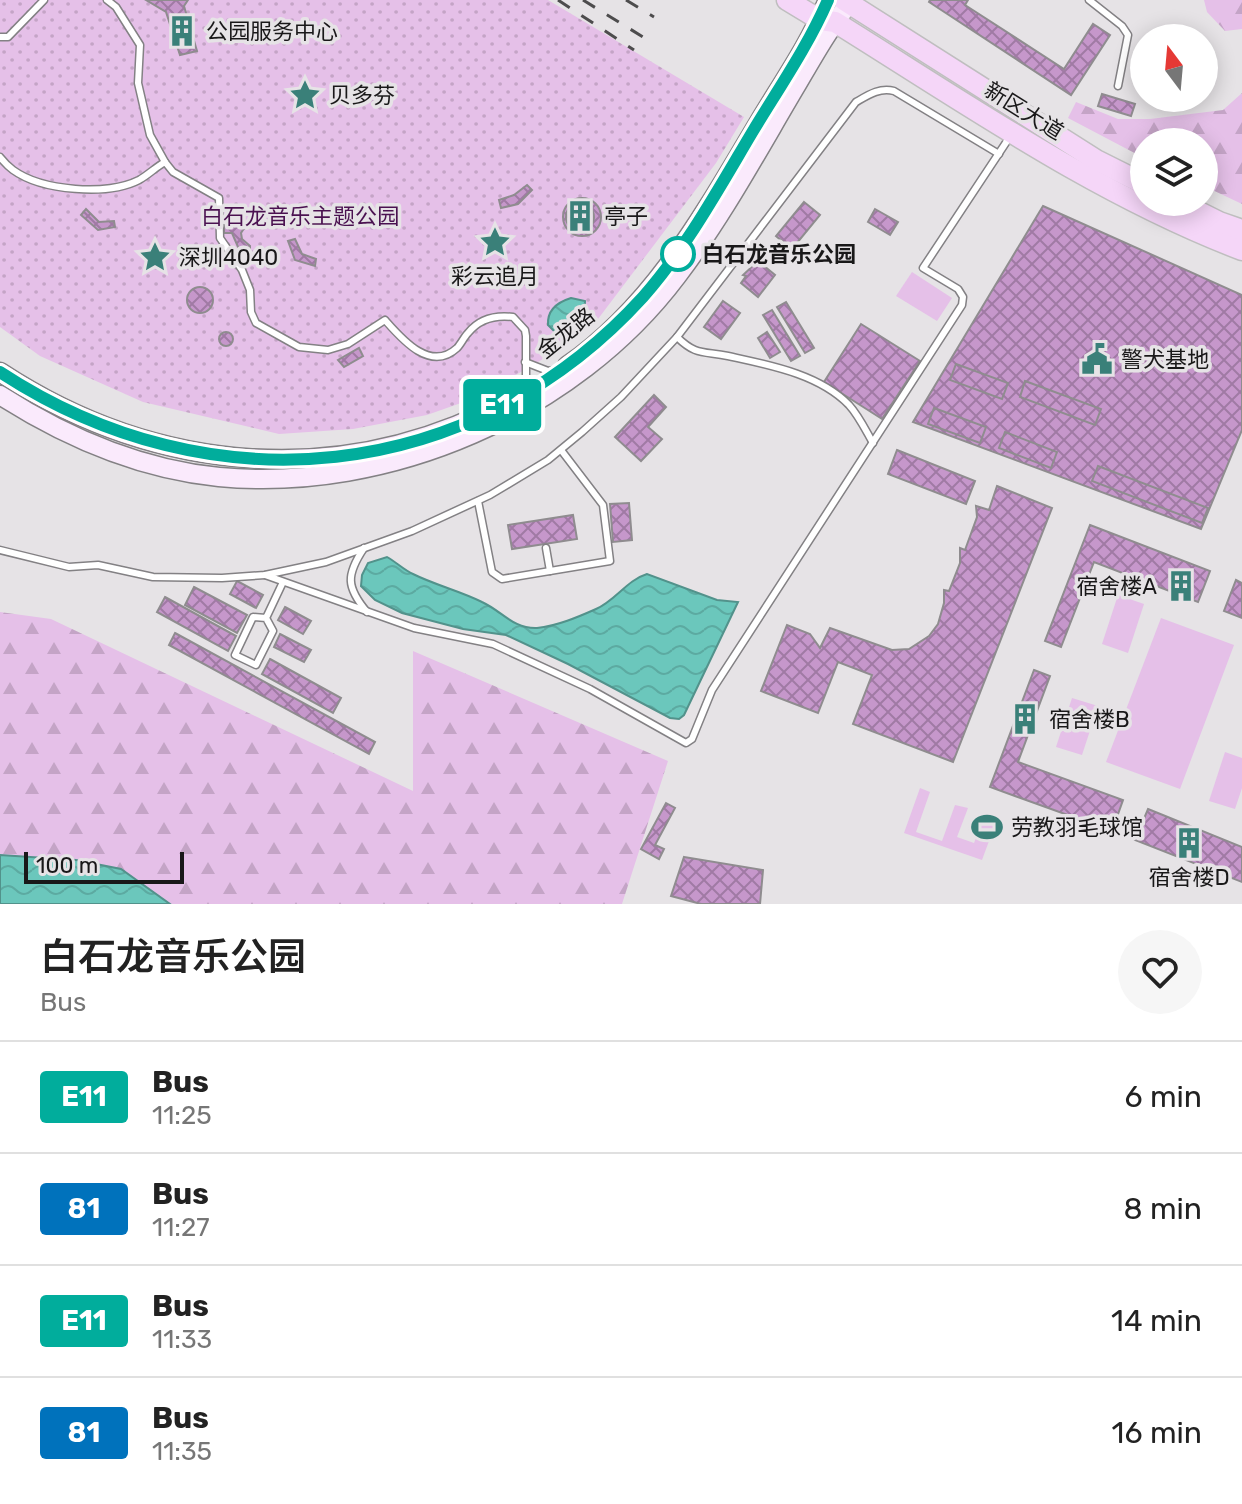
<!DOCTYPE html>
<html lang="en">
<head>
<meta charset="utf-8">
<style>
	:root { --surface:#fff; --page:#f6f6f6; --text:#222; --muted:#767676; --line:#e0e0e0 }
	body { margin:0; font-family:Rubik,"Noto Sans SC",sans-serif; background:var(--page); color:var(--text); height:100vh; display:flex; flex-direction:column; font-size:30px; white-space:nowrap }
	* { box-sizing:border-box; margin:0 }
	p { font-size:26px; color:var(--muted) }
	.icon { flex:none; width:44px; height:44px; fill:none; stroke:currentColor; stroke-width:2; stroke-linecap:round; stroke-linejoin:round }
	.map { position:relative; height:904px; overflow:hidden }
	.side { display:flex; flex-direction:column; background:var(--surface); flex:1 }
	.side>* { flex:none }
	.badge { padding:0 16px; border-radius:6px; font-size:28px; line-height:52px }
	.needle { width:52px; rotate:344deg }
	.controls { position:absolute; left:1130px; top:24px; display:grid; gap:16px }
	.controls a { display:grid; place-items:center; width:88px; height:88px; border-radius:50%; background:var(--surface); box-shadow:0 4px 20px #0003; font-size:40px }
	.scale { position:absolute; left:24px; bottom:20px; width:160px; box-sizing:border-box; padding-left:8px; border:4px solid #191819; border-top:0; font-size:22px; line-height:28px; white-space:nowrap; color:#191819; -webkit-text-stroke:6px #e6e3e6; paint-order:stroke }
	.map>.badge { position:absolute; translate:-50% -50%; box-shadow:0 0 0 4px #fff }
	.round { display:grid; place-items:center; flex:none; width:84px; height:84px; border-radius:42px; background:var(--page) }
	.overview { display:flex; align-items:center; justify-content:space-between; height:136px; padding:0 40px }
	h1 { font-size:38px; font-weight:600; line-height:60px }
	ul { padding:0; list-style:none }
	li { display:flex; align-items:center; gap:24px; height:112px; padding:0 40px; border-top:2px solid var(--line) }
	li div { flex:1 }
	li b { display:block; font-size:30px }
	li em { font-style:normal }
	li .badge { min-width:88px; font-weight:700; text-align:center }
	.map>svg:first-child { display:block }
	.grass { fill:#e5c0e8 }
	.forest { fill:url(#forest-firs) }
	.park { fill:url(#park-dots) }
	.water { fill:url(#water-waves); stroke:#52928b; stroke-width:2 }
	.building { fill:url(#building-cross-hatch); stroke:#8f8c8f; stroke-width:2 }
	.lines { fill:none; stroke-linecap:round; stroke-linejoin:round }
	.service-casing { stroke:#838184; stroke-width:9 }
	.secondary-casing { stroke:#838184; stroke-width:21 }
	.primary-casing { stroke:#bfbebf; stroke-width:23 }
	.service { stroke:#fff; stroke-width:6 }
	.secondary { stroke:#faeafc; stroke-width:18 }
	.primary { stroke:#f5d6f8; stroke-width:20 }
	.rail { stroke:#4d4c4d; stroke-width:3; stroke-dasharray:14 14; stroke-linecap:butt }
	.line-casing { stroke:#fff; stroke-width:18 }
	.line { stroke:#01ad9c; stroke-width:12 }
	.stop-dot { fill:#fff; stroke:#01ad9c; stroke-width:4 }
	.labels { text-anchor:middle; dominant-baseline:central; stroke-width:7; stroke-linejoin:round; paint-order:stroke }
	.poi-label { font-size:22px; fill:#191819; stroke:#e6e3e6; text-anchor:start }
	.street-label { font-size:22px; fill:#191819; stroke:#e6e3e6 }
	.park-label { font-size:22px; fill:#4a1150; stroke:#e6e3e6 }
	.stop-label { font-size:22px; font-weight:bold; fill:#191819; stroke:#e6e3e6; text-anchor:start }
</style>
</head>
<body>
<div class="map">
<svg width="1242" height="904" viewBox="0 0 1242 904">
	<defs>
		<pattern id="forest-firs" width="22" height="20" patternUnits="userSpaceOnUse" patternTransform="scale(2)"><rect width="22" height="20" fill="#e5c0e8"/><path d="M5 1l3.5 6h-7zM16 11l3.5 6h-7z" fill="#c4a4c6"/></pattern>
		<pattern id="park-dots" width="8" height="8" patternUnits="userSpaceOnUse" patternTransform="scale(2)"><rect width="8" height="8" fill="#e5c0e8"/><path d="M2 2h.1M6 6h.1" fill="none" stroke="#c4a4c6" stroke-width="1.8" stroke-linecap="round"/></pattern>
		<pattern id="water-waves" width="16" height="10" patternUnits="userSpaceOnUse" patternTransform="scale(2)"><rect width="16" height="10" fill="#6bc7bc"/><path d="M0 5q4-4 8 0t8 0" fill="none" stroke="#5caaa1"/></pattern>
		<pattern id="building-cross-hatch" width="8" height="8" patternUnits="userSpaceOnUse" patternTransform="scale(2)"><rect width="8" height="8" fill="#c697cb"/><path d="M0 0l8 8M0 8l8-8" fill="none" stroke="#a07aa4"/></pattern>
	</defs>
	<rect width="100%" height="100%" fill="#e6e3e6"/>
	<g class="grass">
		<path d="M912,272L952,298L937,321L896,296Z"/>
		<path d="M1118,595L1144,604L1128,653L1102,644Z"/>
		<path d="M1161,618L1234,645L1180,789L1106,762Z"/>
		<path d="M1072,698L1098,706L1082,755L1056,747Z"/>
		<path d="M1225,752L1242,758V788L1235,809L1209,801Z"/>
		<path d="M920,788L930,792L916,832L942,841L955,805L968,808L957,837L974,843L985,814L992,817L991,820L996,822L982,860L904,833Z"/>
	</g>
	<g class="forest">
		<path d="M1204,0H1242V29L1225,31L1207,12Z"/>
		<path d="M1242,93V204L1204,186V142H1144V158L1068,118L1076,102L1118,119H1150L1223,110Z"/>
		<path d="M0,612L51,619L413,791V651L668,761L622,904H170L121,869L76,860L0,855Z"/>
	</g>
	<path class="park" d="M0,0H548L744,117L716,163L598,319L560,349L478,397L427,415L353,429L279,434L143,402L40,356L0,327Z"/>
	<g class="water">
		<path d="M571,298L585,301C586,318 572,331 556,333L548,325C547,310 558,302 571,298Z"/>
		<path d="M387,557C396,562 404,570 413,574C435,585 460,591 482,602C502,611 513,629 537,628C557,626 578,617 596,609C615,601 627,580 647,574L717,600L738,602L684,715L679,719L670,718L568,664L506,635L463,629L402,613L375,600L361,586L362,575L368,563Z"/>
		<path d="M0,855L76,860L121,869L170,904H0Z"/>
	</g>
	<g class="building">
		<path d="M146,0H188L184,6L197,51L180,55L166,12Z"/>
		<path d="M930,0H968L965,5L1064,69L1093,24L1110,35L1071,95L929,2Z"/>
		<path d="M1102,94L1135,104L1131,116L1098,106Z"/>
		<path d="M527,185L532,190L518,204L501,208L499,200L514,195Z"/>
		<circle cx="582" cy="217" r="19"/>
		<path d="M804,202L820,215L792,249L776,236Z"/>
		<circle cx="580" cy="217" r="14"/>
		<path d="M1043,206L1242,295V430L1201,529L913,422Z"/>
		<path d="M86,209L99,222L114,221L115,227L98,230L81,215Z"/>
		<path d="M875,209L898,222L890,235L868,222Z"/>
		<path d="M228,223L233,227L239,224L245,227L241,233L242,239L250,246V256L244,257L241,254L232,233H224V225Z"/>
		<path d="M295,239L302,254L316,259L315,266L295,260L288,241Z"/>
		<path d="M758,261L775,275L758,297L741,283L746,276L743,275Z"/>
		<circle cx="200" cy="300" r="13"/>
		<path d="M723,301L740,313L721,339L704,327Z"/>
		<path d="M786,302L814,348L805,353L777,307Z"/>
		<path d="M772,310L800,356L791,361L763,315Z"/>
		<path d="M861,324L920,361L882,419L824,382Z"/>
		<circle cx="226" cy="339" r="7"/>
		<path d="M767,332L780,352L770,358L758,338Z"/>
		<path d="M359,348L363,356L344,367L338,360Z"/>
		<path d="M956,364L1008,383L1002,399L950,380Z"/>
		<path d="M1025,381L1101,409L1095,425L1020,397Z"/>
		<path d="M654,395L666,407L648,427L662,439L641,461L615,437Z"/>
		<path d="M934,408L986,427L980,443L928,424Z"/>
		<path d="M1005,432L1057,452L1051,468L999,448Z"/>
		<path d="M897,450L975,481L966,504L888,474Z"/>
		<path d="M1098,466L1208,508L1202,523L1092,481Z"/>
		<path d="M997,486L1052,508L953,762L853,724L872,675L838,662L818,713L761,691L787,625L810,634L820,648L830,628L892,650L909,649L929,636L938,624L944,603V590L949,591L960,563V548L965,550L977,517L976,506L989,510Z"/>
		<path d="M629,503L632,540L613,542L610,504Z"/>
		<path d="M573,515L577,539L512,549L508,525Z"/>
		<path d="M1090,525L1210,571L1198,602L1094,562L1061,647L1045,641Z"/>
		<path d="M1236,580L1242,583V618L1224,611Z"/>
		<path d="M237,581L263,595L256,608L230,594Z"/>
		<path d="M194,587L247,615L237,633L185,605Z"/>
		<path d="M165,597L236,636L228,651L157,612Z"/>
		<path d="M285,607L311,621L303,634L278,620Z"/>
		<path d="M175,633L375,742L369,754L169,645Z"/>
		<path d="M280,634L311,650L304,662L274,647Z"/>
		<path d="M270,659L341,698L333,713L262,674Z"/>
		<path d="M1034,670L1050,676L1018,762L1123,800L1112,831L990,787Z"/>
		<path d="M666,803L675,808L655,845L664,849L659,859L641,849Z"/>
		<path d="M1148,809L1242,847V882L1135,840Z"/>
		<path d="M684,857L763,870L760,904H701L671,896Z"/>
	</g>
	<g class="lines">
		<defs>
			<g id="service">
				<path d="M107,0L116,7L140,45L138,83L150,135L165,162"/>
				<path d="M1089,0L1122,26L1128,35L1118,86"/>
				<path d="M0,37H8L44,0"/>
				<path d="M0,157C4,162 9,167 13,170C42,191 108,196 139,180C148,175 156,167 165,162L173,172L219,198L220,238L242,270L250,290L251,312L256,323L299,347L328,350L348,344L385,320C401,338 430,373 457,348C461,344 464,337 468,333C479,319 496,315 513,317L525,330L526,336V378L518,397"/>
				<path d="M677,337C696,356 704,351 728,356C769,365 819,374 849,405C859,416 866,431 873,443"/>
				<path d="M525,362L548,371L562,369"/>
				<path d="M478,501L492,572L502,579L610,561L603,505L561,450"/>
				<path d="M364,548C346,575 346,587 367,612"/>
				<path d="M546,548L550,571"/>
				<path d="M0,550L69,567L98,565L153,577L222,578L265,575L326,562L412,531L490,495L548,460L582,432L621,397L677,337L856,102C868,95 880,87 894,91L999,154"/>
				<path d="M265,575L414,628L493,644L590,689L686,743L692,739L712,690L962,305L963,297L958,289L923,268L1011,135"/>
				<path d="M266,618L273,631L256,665L235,655L253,617L266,618L283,582"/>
			</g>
			<g id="secondary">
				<path d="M567,366C654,306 706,211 759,122C783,82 810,43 828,0"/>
				<path d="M0,372C157,475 344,490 511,400"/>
				<path d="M0,395C67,438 140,469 219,477C389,493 574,413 677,276C722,217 758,150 796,86C813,57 830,26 852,0"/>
			</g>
			<g id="primary">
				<path d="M787,0L820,20L835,22C967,104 1096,194 1242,250"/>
				<path d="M844,0L1096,160L1144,184"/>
				<path d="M1179,202L1219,222L1242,230"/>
			</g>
		</defs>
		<use href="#service" class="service-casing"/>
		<use href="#secondary" class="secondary-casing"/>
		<use href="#primary" class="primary-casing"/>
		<use href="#service" class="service"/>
		<use href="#secondary" class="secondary"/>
		<use href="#primary" class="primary"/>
		<g class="rail">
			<path d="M558,0L634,50"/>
			<path d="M583,0L643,37"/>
			<path d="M626,0L654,17"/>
		</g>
	</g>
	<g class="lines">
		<defs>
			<path id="line" d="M0,372C210,510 472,485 643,297C687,247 719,188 753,131C779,88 808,46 828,0"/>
		</defs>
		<use href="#line" class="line-casing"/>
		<use href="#line" class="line"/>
	</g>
	<defs>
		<symbol id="building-bare" viewBox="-9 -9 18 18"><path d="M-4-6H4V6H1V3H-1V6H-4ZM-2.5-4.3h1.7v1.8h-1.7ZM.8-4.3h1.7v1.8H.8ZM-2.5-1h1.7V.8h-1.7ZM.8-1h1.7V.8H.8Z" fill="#3a8079" stroke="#e6e3e6" stroke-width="2.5" paint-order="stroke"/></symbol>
		<symbol id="sight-bare" viewBox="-9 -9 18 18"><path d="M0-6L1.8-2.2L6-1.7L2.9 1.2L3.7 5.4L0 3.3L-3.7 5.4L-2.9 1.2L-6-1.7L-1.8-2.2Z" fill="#3a8079" stroke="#e6e3e6" stroke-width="2.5" paint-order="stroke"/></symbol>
		<symbol id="civic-bare" viewBox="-9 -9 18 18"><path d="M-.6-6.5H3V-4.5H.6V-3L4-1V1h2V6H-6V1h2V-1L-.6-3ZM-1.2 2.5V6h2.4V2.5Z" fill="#3a8079" stroke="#e6e3e6" stroke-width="2.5" paint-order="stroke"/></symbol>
		<symbol id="stadium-bare" viewBox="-9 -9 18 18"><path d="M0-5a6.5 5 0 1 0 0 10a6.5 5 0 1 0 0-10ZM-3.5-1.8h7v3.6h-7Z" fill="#3a8079" stroke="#e6e3e6" stroke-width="2.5" paint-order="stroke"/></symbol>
	</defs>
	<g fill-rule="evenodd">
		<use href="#building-bare" x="160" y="9" width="44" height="44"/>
		<use href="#sight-bare" x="283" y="73" width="44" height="44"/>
		<use href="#building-bare" x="558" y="194" width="44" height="44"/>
		<use href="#sight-bare" x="473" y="220" width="44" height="44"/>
		<use href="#sight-bare" x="133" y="235" width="44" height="44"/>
		<use href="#civic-bare" x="1075" y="337" width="44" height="44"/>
		<use href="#building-bare" x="1159" y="564" width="44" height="44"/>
		<use href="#building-bare" x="1003" y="697" width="44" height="44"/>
		<use href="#stadium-bare" x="965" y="805" width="44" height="44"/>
		<use href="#building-bare" x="1167" y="821" width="44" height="44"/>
	</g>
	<circle class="stop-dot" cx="678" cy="254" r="16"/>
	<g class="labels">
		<g class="poi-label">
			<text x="206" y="31">公园服务中心</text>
			<text x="329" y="95">贝多芬</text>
			<text x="604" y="216">亭子</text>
			<text x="179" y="257">深圳4040</text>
			<text x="495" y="276" text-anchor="middle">彩云追月</text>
			<text x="1121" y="359">警犬基地</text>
			<text x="1157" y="586" text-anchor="end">宿舍楼A</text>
			<text x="1049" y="719">宿舍楼B</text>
			<text x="1011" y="827">劳教羽毛球馆</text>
			<text x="1189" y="877" text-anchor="middle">宿舍楼D</text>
		</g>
		<g class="street-label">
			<text transform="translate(1024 111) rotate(32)">新区大道</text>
			<text transform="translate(566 333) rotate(-39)">金龙路</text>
		</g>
		<g class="park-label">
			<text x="300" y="216">白石龙音乐主题公园</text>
		</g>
		<g class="stop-label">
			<text x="702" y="254">白石龙音乐公园</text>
		</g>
	</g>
</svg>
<div class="controls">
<a><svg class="needle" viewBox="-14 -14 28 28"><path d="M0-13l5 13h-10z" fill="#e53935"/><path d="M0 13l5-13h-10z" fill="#767676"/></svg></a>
<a><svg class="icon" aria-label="layers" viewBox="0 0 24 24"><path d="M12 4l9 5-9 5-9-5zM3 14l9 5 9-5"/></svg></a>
</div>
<div class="scale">100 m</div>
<b class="badge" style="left:502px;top:405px;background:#01ad9c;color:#fff">E11</b>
</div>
<section class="side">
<div class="overview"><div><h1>白石龙音乐公园</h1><p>Bus</p></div><a class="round"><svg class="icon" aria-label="heart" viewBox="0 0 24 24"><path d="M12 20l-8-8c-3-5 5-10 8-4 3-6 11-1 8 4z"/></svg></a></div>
<ul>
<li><span class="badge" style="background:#01ad9c;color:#fff">E11</span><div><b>Bus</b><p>11:25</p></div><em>6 min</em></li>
<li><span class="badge" style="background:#0072bc;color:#fff">81</span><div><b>Bus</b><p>11:27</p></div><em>8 min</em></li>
<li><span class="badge" style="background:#01ad9c;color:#fff">E11</span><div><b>Bus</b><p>11:33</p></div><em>14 min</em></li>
<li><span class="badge" style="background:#0072bc;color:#fff">81</span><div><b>Bus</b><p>11:35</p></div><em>16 min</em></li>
</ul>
</section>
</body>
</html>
